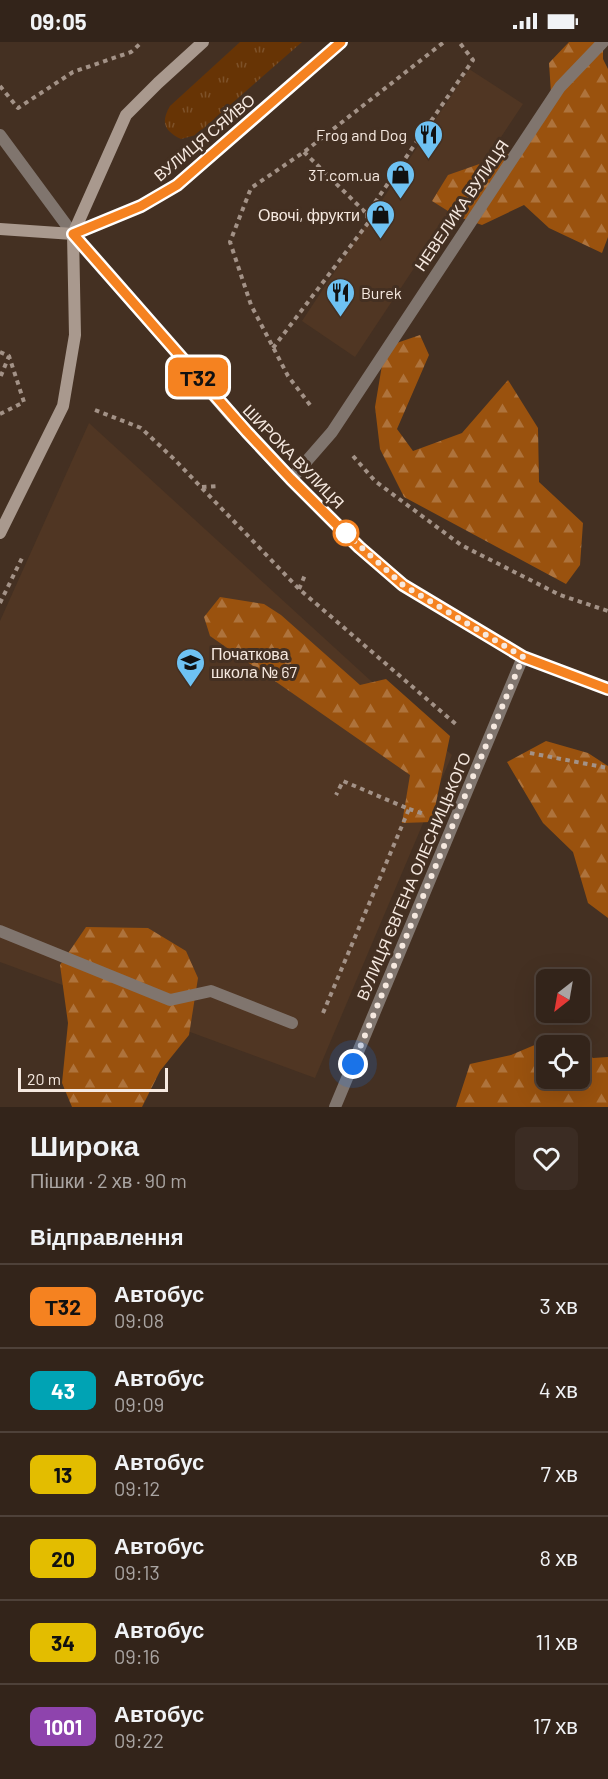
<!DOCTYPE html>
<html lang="uk">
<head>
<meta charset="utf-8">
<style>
	:root { --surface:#33241a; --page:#3b2c23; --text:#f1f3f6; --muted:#a9a4a2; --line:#4e4139 }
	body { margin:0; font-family:Barlow,sans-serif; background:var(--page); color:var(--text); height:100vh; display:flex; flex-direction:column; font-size:22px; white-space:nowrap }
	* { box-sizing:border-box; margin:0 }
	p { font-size:20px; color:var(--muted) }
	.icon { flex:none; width:33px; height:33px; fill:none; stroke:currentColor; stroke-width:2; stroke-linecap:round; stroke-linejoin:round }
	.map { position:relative; height:1065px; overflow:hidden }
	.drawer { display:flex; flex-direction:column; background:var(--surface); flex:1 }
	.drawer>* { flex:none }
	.badge { padding:0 12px; border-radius:9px; font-size:21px; line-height:39px }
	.needle { width:39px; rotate:211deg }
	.controls { position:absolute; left:536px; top:927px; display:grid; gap:12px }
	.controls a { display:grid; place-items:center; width:54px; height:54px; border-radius:9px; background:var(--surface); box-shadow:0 6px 24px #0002,0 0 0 2px var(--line); font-size:30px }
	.scale { position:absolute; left:18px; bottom:15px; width:150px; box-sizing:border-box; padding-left:6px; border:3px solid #f6e9e0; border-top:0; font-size:16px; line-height:21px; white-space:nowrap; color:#f6e9e0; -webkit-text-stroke:4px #443022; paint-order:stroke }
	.you { position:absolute; width:30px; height:30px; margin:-15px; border:4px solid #fff; border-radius:50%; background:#1a73e8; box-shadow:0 0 0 9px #1a73e833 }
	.map>.badge { position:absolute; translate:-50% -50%; box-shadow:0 0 0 3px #fff }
	h2 { padding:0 30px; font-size:22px; line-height:54px }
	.round { display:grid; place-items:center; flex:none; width:63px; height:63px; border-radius:9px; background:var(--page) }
	.summary { display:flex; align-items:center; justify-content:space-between; height:102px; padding:0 30px }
	h1 { font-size:28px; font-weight:700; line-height:45px }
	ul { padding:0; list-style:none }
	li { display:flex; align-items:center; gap:18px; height:84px; padding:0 30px; border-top:2px solid var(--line) }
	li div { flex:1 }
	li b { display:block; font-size:22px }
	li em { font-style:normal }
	li .badge { min-width:66px; font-weight:700; text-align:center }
	.status { display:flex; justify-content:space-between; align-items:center; height:42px; padding:0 30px; background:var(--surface); direction:ltr }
	.status svg { height:16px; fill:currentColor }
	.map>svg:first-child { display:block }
	.built { fill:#503623 }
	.grass { fill:url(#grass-tufts) }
	.forest { fill:url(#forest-firs) }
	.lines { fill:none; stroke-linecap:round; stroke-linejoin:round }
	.path { stroke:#a39287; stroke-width:4; stroke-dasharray:4.5 4.5; stroke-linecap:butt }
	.lane { stroke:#80756e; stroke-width:12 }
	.street { stroke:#80756e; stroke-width:12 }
	.secondary { stroke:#a9998e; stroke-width:12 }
	.line-casing { stroke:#fff; stroke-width:14 }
	.line { stroke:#f58220; stroke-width:9 }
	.walk { stroke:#f6e9e0; stroke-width:6; stroke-dasharray:0 10.8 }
	.stop-dot { fill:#fff; stroke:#f58220; stroke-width:3 }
	.labels { text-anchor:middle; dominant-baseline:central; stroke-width:6; stroke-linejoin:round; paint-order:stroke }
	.poi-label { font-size:16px; fill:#f6e9e0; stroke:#443022; text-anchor:end }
	.street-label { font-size:16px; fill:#f6e9e0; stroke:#443022 }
</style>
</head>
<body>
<div class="status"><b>09:05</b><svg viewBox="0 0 49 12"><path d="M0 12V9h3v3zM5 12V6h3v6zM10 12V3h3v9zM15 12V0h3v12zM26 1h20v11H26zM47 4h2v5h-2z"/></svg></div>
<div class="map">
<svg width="608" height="1065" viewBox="0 0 608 1065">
	<defs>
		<pattern id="grass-tufts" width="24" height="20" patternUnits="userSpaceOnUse" patternTransform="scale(1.5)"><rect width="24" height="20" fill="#673405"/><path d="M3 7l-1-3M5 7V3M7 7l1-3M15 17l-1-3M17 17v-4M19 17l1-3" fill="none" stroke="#7d5129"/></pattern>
		<pattern id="forest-firs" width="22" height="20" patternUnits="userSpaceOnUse" patternTransform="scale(1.5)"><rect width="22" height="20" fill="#9a520e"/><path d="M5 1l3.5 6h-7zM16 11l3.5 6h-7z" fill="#ae733c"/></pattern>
	</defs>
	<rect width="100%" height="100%" fill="#443022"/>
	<g class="built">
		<path d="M469,27L523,62L355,315L302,279Z"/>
		<path d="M89,381L452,713L315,1036L0,920V579Z"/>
	</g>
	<path class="grass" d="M240,0H302L196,93L181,97C165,89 160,81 170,64Z"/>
	<g class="forest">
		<path d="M569,0H603V17L608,27V195L602,211L549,186L524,163L482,183L456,174L432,159L448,133L525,106L552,66L549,21Z"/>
		<path d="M420,293L429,313L397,387L413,409L462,391L508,338L538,386L539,440L583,481L580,523L566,542L404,455L380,407L375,365L385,305Z"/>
		<path d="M220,555L264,562L281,573L360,643L386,637L450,694L432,780L402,781L410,733L210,594L204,575Z"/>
		<path d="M546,699L588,711L608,724V876L588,861L573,810L543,781L507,720Z"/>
		<path d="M86,885L148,886L186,909L198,936L189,993L160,1029L142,1065H72L62,1041L68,981L60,923Z"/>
		<path d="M563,991L577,1003L546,1004V1036H579V1005L593,1016L608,1015V1065H456L470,1022L511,1013Z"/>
	</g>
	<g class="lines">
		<g class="path">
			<path d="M0,44L18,66L73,30L131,10L142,0"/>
			<path d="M304,110L367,172"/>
			<path d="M273,306L368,181L367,172L473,18L459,0"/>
			<path d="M0,310L9,314L0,336"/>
			<path d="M310,363L288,334L251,263L230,200L251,146L304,110L444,0"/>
			<path d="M95,368L141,386L175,418L299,547L458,684"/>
			<path d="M0,372L24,360L9,314"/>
			<path d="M353,414L375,439L461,503L560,553L608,569"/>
			<path d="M202,445L218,444"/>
			<path d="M299,547L305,533"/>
			<path d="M0,561L22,516"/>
			<path d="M530,711L608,726"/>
			<path d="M409,767L424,772"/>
			<path d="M323,971L409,767L343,739L336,753"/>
		</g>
		<g class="lane">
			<path d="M291,437L332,390L560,45L603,0"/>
			<path d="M0,889L170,958L211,949L292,981"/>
		</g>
		<g class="street">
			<path d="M0,93L73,192"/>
			<path d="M335,1065L523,615"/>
		</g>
		<g class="secondary">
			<path d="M0,187L73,192L141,164L177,143L341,0"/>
			<path d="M73,192L232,375L291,437L359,505L403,543L523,615L608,647"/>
			<path d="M0,491L63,364L75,293L73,192L126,73L158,41L203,0"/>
		</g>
	</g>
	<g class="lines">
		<defs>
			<path id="line" d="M341,0L177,143L141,164L73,192L247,390L291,437L359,505L403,543L523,615L608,647"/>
		</defs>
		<use href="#line" class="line-casing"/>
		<use href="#line" class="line"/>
		<path class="walk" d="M346,491L342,488L403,543L523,615L353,1022"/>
	</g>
	<defs>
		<symbol id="restaurant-pin" viewBox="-11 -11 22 30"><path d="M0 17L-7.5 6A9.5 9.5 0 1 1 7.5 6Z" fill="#6ec2f3" stroke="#443022"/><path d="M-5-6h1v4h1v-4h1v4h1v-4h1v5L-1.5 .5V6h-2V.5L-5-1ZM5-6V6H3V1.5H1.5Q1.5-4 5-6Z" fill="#111"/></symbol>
		<symbol id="shop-pin" viewBox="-11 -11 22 30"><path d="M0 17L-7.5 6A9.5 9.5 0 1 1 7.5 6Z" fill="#6ec2f3" stroke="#443022"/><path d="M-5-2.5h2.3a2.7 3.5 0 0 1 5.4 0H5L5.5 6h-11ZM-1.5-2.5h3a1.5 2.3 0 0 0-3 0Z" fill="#111"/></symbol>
		<symbol id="school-pin" viewBox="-11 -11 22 30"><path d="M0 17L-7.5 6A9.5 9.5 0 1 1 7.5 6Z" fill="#6ec2f3" stroke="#443022"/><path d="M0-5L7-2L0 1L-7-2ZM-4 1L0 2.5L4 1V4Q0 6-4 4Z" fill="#111"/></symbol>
	</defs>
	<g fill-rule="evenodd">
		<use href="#restaurant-pin" x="412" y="76" width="33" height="45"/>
		<use href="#shop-pin" x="384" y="116" width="33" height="45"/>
		<use href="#shop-pin" x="364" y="156" width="33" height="45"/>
		<use href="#restaurant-pin" x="324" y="234" width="33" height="45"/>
		<use href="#school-pin" x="174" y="604" width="33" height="45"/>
	</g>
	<circle class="stop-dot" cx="346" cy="491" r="12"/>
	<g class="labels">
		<g class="poi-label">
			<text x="407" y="92">Frog and Dog</text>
			<text x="380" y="132">3T.com.ua</text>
			<text x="360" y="172">Овочі, фрукти</text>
			<text x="361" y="250" text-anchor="start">Burek</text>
			<text x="211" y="611" text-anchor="start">Початкова<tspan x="211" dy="18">школа № 67</tspan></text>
		</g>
		<g class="street-label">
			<text transform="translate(204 95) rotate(-40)">ВУЛИЦЯ СЯЙВО</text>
			<text transform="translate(461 163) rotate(-56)">НЕВЕЛИКА ВУЛИЦЯ</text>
			<text transform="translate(294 414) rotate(46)">ШИРОКА ВУЛИЦЯ</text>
			<text transform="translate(413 834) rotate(-67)">ВУЛИЦЯ ЄВГЕНА ОЛЕСНИЦЬКОГО</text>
		</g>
	</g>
</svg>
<div class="controls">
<a><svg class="needle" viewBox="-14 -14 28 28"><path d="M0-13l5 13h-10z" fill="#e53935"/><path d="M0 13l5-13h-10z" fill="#a9a4a2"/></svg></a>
<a><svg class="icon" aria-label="locate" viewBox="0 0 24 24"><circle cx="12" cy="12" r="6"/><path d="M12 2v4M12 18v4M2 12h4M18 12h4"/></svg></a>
</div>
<div class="scale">20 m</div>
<div class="you" style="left:353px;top:1022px"></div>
<b class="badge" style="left:198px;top:335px;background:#f58220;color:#111">Т32</b>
</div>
<section class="drawer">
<div class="summary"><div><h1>Широка</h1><p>Пішки · 2 хв · 90 m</p></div><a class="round"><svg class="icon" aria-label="heart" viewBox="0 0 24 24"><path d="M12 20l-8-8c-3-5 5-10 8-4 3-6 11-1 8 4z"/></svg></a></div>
<h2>Відправлення</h2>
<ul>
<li><span class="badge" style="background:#f58220;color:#111">Т32</span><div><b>Автобус</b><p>09:08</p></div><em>3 хв</em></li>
<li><span class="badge" style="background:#00a3b4;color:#fff">43</span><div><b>Автобус</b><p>09:09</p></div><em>4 хв</em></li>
<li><span class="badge" style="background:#e3bd00;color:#111">13</span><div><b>Автобус</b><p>09:12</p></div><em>7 хв</em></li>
<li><span class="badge" style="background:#e3bd00;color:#111">20</span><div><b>Автобус</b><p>09:13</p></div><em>8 хв</em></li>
<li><span class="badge" style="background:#e3bd00;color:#111">34</span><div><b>Автобус</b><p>09:16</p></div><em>11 хв</em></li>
<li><span class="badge" style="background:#8e44ad;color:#fff">1001</span><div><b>Автобус</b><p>09:22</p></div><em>17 хв</em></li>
</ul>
</section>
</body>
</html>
